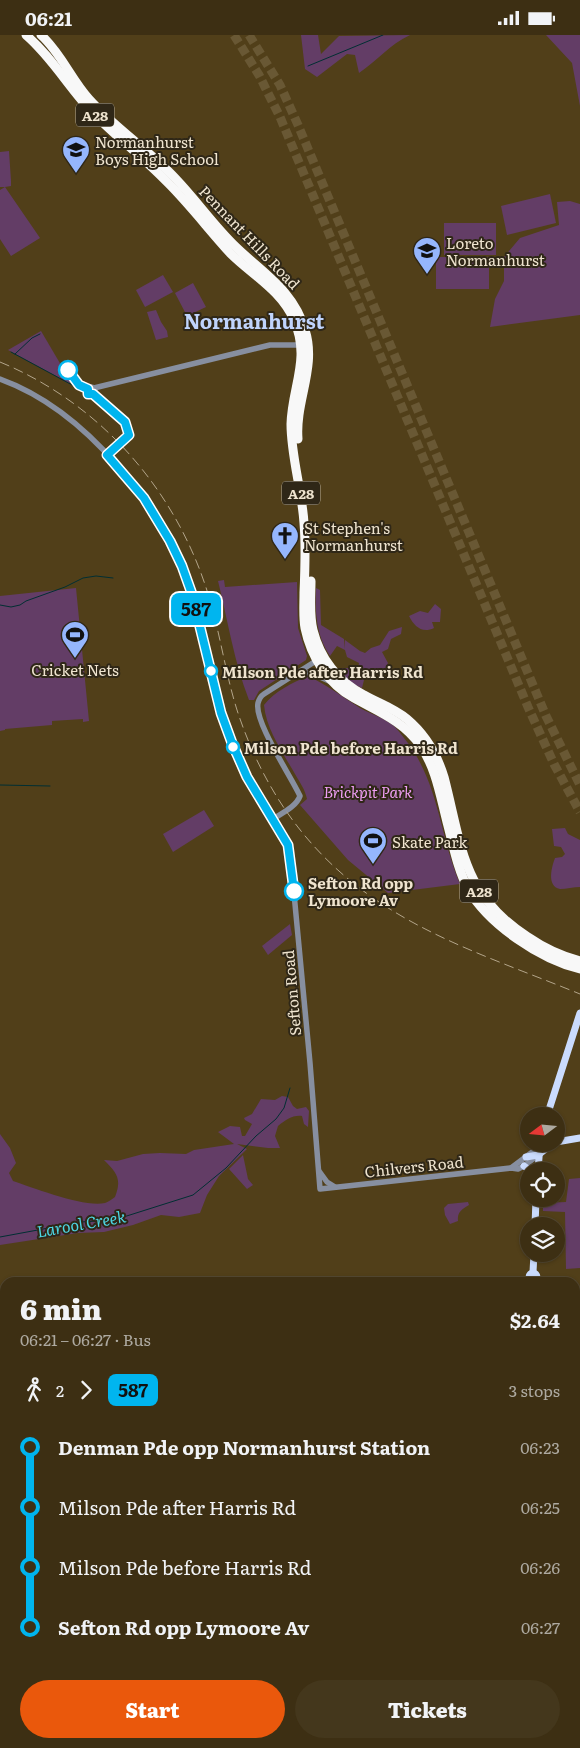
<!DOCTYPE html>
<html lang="en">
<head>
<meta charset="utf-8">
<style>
	:root { --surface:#3d2f13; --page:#44371c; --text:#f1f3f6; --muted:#ada9a0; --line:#564a33; --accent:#ea580c }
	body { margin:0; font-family:Literata,serif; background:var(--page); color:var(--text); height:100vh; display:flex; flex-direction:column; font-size:19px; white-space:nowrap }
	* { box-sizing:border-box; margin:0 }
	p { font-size:16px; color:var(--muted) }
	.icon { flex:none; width:28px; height:28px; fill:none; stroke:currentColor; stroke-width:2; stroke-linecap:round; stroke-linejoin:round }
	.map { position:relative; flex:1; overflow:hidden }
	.details { position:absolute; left:0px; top:1242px; width:580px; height:471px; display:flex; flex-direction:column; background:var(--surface); border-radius:15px 15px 0 0; box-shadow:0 1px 4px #0004,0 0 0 1px var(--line) }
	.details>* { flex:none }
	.badge { padding:0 10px; border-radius:8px; font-size:18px; line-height:32px }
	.needle { width:32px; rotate:254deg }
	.fabs { position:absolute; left:520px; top:1072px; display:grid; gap:10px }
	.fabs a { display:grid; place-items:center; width:45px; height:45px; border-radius:50%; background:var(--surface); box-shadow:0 1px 4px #0004,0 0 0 1px var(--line); font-size:25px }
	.map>.badge { position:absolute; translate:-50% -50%; box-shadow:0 0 0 2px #fff }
	.legs { display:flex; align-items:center; gap:8px; height:55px; padding:0 20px; font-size:16px }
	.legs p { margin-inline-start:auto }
	.summary { display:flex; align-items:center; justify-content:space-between; height:85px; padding:0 20px }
	h1 { font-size:28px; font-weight:800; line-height:38px }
	.button { display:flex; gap:10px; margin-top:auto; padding:10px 20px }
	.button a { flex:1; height:58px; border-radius:30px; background:var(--accent); color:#fff; font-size:20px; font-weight:800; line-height:58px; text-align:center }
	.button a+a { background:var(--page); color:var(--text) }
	ul { padding:0 20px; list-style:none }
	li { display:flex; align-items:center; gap:18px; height:60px; font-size:19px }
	li i { display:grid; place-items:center; width:8px; height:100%; margin:0 6px; background:currentColor }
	li i::after { content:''; width:12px; height:12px; margin:-6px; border:4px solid; border-radius:50%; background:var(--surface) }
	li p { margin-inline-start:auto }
	li:first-child i { background:linear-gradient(#0000 50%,currentColor 0) }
	li:last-child i { background:linear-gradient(currentColor 50%,#0000 0) }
	.status { display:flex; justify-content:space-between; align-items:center; height:35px; padding:0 25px; background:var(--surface); direction:ltr }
	.status svg { height:14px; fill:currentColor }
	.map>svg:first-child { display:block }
	.green { fill:#633d66 }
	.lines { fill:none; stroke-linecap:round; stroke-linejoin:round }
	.stream { stroke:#012f33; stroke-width:1 }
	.highway-tunnel { stroke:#695834; stroke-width:9; stroke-dasharray:9 4.5; stroke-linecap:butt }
	.minor { stroke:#878fa0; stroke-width:5.5 }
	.major { stroke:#cadbfd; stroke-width:7 }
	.highway { stroke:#f8f8f8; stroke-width:9 }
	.rail { stroke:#b3a58a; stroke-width:1; stroke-dasharray:10 5; stroke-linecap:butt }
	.line-1-casing { stroke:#fff; stroke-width:11 }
	.line-1 { stroke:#00b5ef; stroke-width:8 }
	.stop-1-dot { fill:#fff; stroke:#00b5ef; stroke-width:2.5 }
	.labels { text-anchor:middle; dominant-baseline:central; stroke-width:4; stroke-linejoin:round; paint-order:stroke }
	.shield { fill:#2f2717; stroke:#b5ab98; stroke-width:1 }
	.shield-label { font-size:14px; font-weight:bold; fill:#efe4cf }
	.poi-label { font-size:15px; fill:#efe4cf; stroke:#2f2717; text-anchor:start }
	.street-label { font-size:15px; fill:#efe4cf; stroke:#2f2717 }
	.stop-label { font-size:15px; font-weight:bold; fill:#efe4cf; stroke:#2f2717; text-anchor:start }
	.park-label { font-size:15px; font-style:italic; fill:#f09ff6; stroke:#2f2717 }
	.water-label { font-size:16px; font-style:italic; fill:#4dd6e3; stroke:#2f2717 }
	.district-label { font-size:20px; font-weight:bold; fill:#c0d4fc; stroke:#2f2717 }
</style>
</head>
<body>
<div class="status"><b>06:21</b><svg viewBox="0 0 49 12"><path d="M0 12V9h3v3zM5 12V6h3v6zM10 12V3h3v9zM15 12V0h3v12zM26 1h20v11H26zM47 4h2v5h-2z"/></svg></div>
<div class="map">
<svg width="580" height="1713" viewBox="0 0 580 1713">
	<rect width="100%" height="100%" fill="#513f19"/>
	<g class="green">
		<path d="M301,0H318L321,19L339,1L410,0C389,10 378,25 359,38L355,20L347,19L317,42L305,34Z"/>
		<path d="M546,0H580V71L572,28Z"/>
		<path d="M9,116L11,146L2,147L11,146V151L5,152L40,203L11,221L0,204V155L5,152H0V117Z"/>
		<path d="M550,159L556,188L507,200L501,171Z"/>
		<path d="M570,166L580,169V280L490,292L495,264L504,246V222L520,203L559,190L557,167Z"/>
		<rect x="444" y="188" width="52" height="32"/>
		<rect x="436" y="222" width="53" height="32"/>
		<path d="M163,240L173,257L145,272L136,255Z"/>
		<path d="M193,248L206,272L187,281L175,258Z"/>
		<path d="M156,275L161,287L167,296L168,302L156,305L147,277Z"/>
		<path d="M41,296L71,347L69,348L8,315Z"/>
		<path d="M224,545L225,552L297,547L298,593L307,621L306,625L259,656L254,665H249C234,627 228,586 218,546Z"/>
		<path d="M76,553L89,686L83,687V684L52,686V690L5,694V695L0,696V561Z"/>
		<path d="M316,553L320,555L321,590L344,604L345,614V605L360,616L365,618L371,613L380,610L389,596L402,592L401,599L391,604L388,614L382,617L388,628L385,634L364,645L362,653L344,645L338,637L339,633H358L359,628L347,622L345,615L337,611L330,621C316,600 315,577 316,553Z"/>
		<path d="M435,569L441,574L440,587H432L434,593C422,599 414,591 409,581L420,576L428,578Z"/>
		<path d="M308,641C327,650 343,662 360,673C371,679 384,683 394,691C398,695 401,699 404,703C439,746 439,799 460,849L388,858L348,825L300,770L307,764C305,754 300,748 295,739C283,718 266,694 264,670C275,656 292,648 308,641Z"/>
		<path d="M204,775L214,791L173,817L163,799Z"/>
		<path d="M565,793L568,799L580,805V852C574,852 566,854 560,854C546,851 552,831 555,823L562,822L565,819L561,812L554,811L552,794Z"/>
		<path d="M290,889L292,900L268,920L262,911Z"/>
		<path d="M282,1061L288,1062L293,1071L297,1074L306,1072L309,1076L308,1092L304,1089L302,1081C292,1080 286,1085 278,1091L275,1101L280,1113H268L237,1109L247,1114L219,1141L207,1160L200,1178L179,1182L161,1180L133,1190L104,1197L78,1198L0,1210V1099L10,1113L16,1128L9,1138L13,1146C34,1153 85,1173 105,1168C108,1167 112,1164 115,1162C122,1144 117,1138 104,1125L117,1126L143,1119L160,1118L186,1119L194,1115L234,1109L218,1097L230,1091L240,1092L242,1101H245L252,1089L245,1085L244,1083L252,1079L261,1064L275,1065Z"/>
		<path d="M243,1120L248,1144L253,1150L247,1154L229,1134Z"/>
		<path d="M580,1143V1233L566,1234L565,1177L543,1176V1168L566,1167L569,1144Z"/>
		<path d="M468,1167L469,1170C462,1174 457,1177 458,1186L450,1189L445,1180L444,1173L448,1169Z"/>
		<path d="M5,1381V1531H0V1382Z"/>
		<path d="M0,1651H5V1709H27L26,1713H0Z"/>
		<path d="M239,1709H348V1713H240Z"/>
	</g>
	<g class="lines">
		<g class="stream">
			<path d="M308,31L383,0"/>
			<path d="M11,317L74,351"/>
			<path d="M15,319L32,303L40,299"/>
			<path d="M0,570L11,572L20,570L26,566L65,552L83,543L96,541L113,543"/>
			<path d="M0,750L50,751"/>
			<path d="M0,1202L81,1187L114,1185L193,1160L226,1133L256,1101L276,1084L284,1073L290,1053"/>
		</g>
		<g class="highway-tunnel">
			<path d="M234,0L259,40L280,82L528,672L554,729L580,777"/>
			<path d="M249,0L280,50L298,90L546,681L580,750"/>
		</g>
		<g class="minor">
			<path d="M0,344C86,375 163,472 192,557C195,568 197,579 200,590C209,629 216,669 231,707C239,728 250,748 262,767C272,783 284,798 290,816L310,1028L320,1154L511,1133L518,1134L524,1131L538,1120"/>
			<circle cx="91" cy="356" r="4"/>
			<path d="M94,353L270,310H302"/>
			<path d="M93,359C106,370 125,382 129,400L107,420"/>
			<path d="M298,638H311L329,646"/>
			<path d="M273,784C282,778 296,772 300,761C291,741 254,687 258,668C259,664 261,661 264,659L319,624"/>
			<path d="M511,1133L539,1112"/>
			<path d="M319,1136L327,1147L335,1152"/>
		</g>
		<g class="major">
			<path d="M547,1081L580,978"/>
			<path d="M556,1107L580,1103"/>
			<path d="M538,1120L552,1109"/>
			<path d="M526,1122L538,1120"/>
			<path d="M524,1131L531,1136"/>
			<path d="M538,1136L540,1109"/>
			<path d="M535,1191L536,1164"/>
			<path d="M533,1237L534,1219"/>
			<circle cx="533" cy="1242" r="4"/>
			<path d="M0,1706H5"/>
		</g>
		<g class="highway">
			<path d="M26,0C53,23 70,55 95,80C118,103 145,124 168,148C190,170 209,195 230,218C252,240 281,255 294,285C311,324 292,351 291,389C291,422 302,455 304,488C306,511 305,535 304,558C304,570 303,582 305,593C311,622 328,649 354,663C379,677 403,686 420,710C436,733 440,760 447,787C453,809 457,833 468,854C489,890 540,924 580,934"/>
			<path d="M41,0C61,18 71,44 89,64C115,93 149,115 176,144C197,166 214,191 236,212C264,239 294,256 305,295C317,332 295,366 298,404"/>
			<path d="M311,546C311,562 309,579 313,595C320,623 338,647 364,660C378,668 394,673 407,684C426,700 437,719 444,742C462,811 462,860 528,902C544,913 561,921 580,926"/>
		</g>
		<path class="rail" d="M0,327C104,370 181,461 211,569C221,604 226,640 237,675C251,718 272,760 301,796C375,888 475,916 580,959"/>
	</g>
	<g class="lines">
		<defs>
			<path id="line-1" d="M68,335L79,350L88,354V359H93L125,387L129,400L107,420L144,463L170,506L182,531L192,559L221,678L232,708L247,742L288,810L294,856"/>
		</defs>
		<use href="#line-1" class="line-1-casing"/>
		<use href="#line-1" class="line-1"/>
	</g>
	<defs>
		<symbol id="school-pin" viewBox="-11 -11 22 30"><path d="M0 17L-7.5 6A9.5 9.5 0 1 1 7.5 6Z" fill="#95b6fd" stroke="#2f2717"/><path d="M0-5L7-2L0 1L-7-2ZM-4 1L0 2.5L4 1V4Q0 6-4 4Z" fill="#111"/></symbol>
		<symbol id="church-pin" viewBox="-11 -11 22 30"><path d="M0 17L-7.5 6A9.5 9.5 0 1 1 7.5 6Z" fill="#95b6fd" stroke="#2f2717"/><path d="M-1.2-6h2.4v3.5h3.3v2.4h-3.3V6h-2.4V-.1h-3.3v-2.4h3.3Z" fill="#111"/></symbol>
		<symbol id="stadium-pin" viewBox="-11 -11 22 30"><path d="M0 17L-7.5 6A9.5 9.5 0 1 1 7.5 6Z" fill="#95b6fd" stroke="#2f2717"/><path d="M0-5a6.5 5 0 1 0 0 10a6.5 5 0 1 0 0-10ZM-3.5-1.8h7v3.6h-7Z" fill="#111"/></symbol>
	</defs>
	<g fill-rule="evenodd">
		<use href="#school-pin" x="60" y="99" width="32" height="43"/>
		<use href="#school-pin" x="411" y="200" width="32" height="43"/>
		<use href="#church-pin" x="269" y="485" width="32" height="43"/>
		<use href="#stadium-pin" x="59" y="584" width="32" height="43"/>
		<use href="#stadium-pin" x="357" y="790" width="32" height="43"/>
	</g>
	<g class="stop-1-dot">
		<circle cx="68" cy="335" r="9"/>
		<circle cx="211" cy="636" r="6"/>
		<circle cx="233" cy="712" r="6"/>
		<circle cx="294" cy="856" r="9"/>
	</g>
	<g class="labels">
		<g class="shield">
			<rect x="76" y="68.5" width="38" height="23" rx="4"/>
			<rect x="282" y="446.5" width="38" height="23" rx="4"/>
			<rect x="460" y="844.5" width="38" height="23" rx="4"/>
		</g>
		<g class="shield-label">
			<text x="95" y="80">A28</text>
			<text x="301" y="458">A28</text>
			<text x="479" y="856">A28</text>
		</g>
		<g class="poi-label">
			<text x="95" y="106">Normanhurst<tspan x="95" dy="17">Boys High School</tspan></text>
			<text x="446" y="207">Loreto<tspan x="446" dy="17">Normanhurst</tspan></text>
			<text x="304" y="492">St Stephen's<tspan x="304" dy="17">Normanhurst</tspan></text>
			<text x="75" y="634" text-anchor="middle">Cricket Nets</text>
			<text x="392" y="806">Skate Park</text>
		</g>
		<g class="street-label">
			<text transform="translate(250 202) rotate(46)">Pennant Hills Road</text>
			<text transform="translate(291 958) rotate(-95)">Sefton Road</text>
			<text transform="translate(414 1131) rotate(-6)">Chilvers Road</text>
		</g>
		<g class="stop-label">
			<text x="222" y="636">Milson Pde after Harris Rd</text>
			<text x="244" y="712">Milson Pde before Harris Rd</text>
			<text x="308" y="847">Sefton Rd opp<tspan x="308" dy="17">Lymoore Av</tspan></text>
		</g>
		<g class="park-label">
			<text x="368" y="756">Brickpit Park</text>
		</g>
		<g class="water-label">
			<text transform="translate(81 1188) rotate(-10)">Larool Creek</text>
		</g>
		<g class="district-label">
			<text x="254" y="285">Normanhurst</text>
		</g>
	</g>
</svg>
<div class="fabs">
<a><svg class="needle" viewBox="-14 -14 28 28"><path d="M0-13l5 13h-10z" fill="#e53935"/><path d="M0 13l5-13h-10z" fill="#ada9a0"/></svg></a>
<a><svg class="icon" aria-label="locate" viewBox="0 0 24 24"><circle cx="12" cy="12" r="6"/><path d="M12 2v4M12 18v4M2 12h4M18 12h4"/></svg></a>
<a><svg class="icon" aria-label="layers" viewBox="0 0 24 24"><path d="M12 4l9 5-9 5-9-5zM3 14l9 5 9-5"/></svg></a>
</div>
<b class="badge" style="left:196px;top:574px;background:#00b5ef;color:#111">587</b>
<section class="details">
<div class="summary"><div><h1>6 min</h1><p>06:21 – 06:27 · Bus</p></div><b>$2.64</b></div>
<div class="legs"><svg class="icon" aria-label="walk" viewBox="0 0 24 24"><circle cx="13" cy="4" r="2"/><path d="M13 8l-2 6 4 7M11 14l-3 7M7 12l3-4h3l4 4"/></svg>2<svg class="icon" aria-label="forward" viewBox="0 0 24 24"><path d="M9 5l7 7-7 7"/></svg><b class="badge" style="background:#00b5ef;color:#111">587</b><p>3 stops</p></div>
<ul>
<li><i style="color:#00b5ef"></i><b>Denman Pde opp Normanhurst Station</b><p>06:23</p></li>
<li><i style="color:#00b5ef"></i><span>Milson Pde after Harris Rd</span><p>06:25</p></li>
<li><i style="color:#00b5ef"></i><span>Milson Pde before Harris Rd</span><p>06:26</p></li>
<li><i style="color:#00b5ef"></i><b>Sefton Rd opp Lymoore Av</b><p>06:27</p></li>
</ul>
<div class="button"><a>Start</a><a>Tickets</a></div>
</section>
</div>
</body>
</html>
